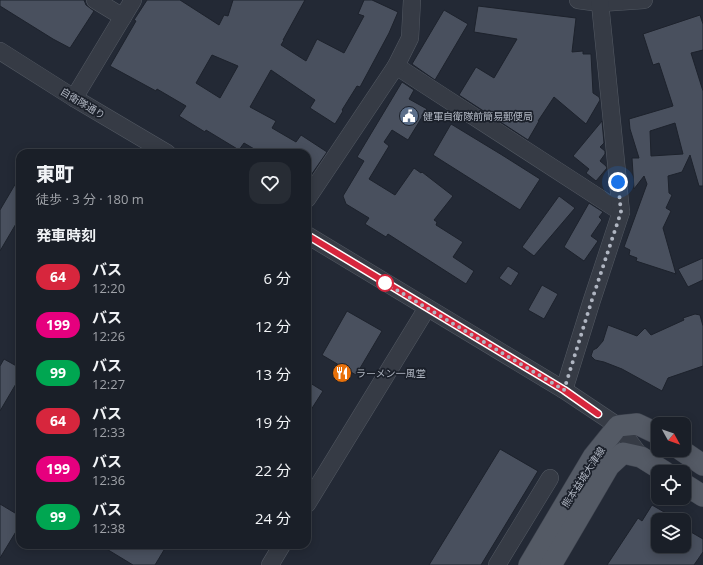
<!DOCTYPE html>
<html lang="ja">
<head>
<meta charset="utf-8">
<style>
	:root { --surface:#1a1f28; --page:#272c34; --text:#f1f3f6; --muted:#9fa2a8; --line:#383d45 }
	body { margin:0; font-family:"Open Sans","Noto Sans JP",sans-serif; background:var(--page); color:var(--text); height:100vh; display:flex; flex-direction:column; font-size:15px; white-space:nowrap }
	* { box-sizing:border-box; margin:0 }
	p { font-size:13px; color:var(--muted) }
	.icon { flex:none; width:22px; height:22px; fill:none; stroke:currentColor; stroke-width:2; stroke-linecap:round; stroke-linejoin:round }
	.map { position:relative; flex:1; overflow:hidden }
	.side { position:absolute; left:16px; top:149px; width:295px; height:400px; display:flex; flex-direction:column; background:var(--surface); border-radius:12px; box-shadow:0 2px 10px #0003,0 0 0 1px var(--line) }
	.side>* { flex:none }
	.badge { padding:0 8px; border-radius:13px; font-size:14px; line-height:26px }
	.needle { width:26px; rotate:130deg }
	.fabs { position:absolute; left:651px; top:417px; display:grid; gap:8px }
	.fabs a { display:grid; place-items:center; width:40px; height:40px; border-radius:8px; background:var(--surface); box-shadow:0 2px 10px #0003,0 0 0 1px var(--line); font-size:20px }
	.you { position:absolute; width:20px; height:20px; margin:-10px; border:3px solid #fff; border-radius:50%; background:#1a73e8; box-shadow:0 0 0 6px #1a73e833 }
	.map>.badge { position:absolute; translate:-50% -50%; box-shadow:0 0 0 2px #fff }
	h2 { padding:0 20px; font-size:15px; line-height:36px }
	.round { display:grid; place-items:center; flex:none; width:42px; height:42px; border-radius:12px; background:var(--page) }
	.head { display:flex; align-items:center; justify-content:space-between; height:68px; padding:0 20px }
	h1 { font-size:19px; font-weight:800; line-height:30px }
	ul { padding:0; list-style:none }
	li { display:flex; align-items:center; gap:12px; height:48px; padding:0 20px }
	li div { flex:1 }
	li b { display:block; font-size:15px }
	li em { font-style:normal }
	li .badge { min-width:44px; font-weight:700; text-align:center }
	.map>svg:first-child { display:block }
	.building { fill:#49505e; stroke:#1d222c; fill-rule:evenodd }
	.lines { fill:none; stroke-linecap:round; stroke-linejoin:round }
	.minor-casing { stroke:#535963; stroke-width:18 }
	.major-casing { stroke:#3f444f; stroke-width:22 }
	.minor { stroke:#363b45; stroke-width:17 }
	.major { stroke:#545a65; stroke-width:21 }
	.line-casing { stroke:#fff; stroke-width:9 }
	.line { stroke:#d7263d; stroke-width:6 }
	.walk { stroke:#b0b6c2; stroke-width:4; stroke-dasharray:0 7.2 }
	.stop-dot { fill:#fff; stroke:#d7263d; stroke-width:2 }
	.labels { text-anchor:middle; dominant-baseline:central; stroke-width:3.5; stroke-linejoin:round; paint-order:stroke }
	.street-label { font-size:10px; fill:#b0b6c2; stroke:#1b202a }
	.poi-label { font-size:10px; fill:#b0b6c2; stroke:#1b202a; text-anchor:start }
</style>
</head>
<body>
<div class="map">
<svg width="703" height="565" viewBox="0 0 703 565">
	<rect width="100%" height="100%" fill="#232935"/>
	<g class="building">
		<path d="M0,0H84L86,5L94,11L70,48L53,39L0,6Z"/>
		<path d="M147,0H180L219,25L224,15L228,16L233,0H305L283,40H284L281,45L306,61L317,39L344,53L364,16L358,14L364,0H372L398,12L389,33L360,87L357,86L342,110L343,111L335,124L310,108L315,100L271,70L250,107L276,121L272,128L296,142L301,135L327,152L307,181V153H261L244,143L239,150L206,130L205,132L179,116L186,106L157,89L156,91L110,66L136,21L134,20ZM212,55L238,66L220,98L196,83Z"/>
		<path d="M478,6L576,18L572,52L583,51V54H591L593,93L599,97L600,100L586,124L554,97L538,121H539L528,140L459,95L476,67L494,78L517,39L474,32Z"/>
		<path d="M444,10L468,24L435,80L412,64Z"/>
		<path d="M700,15L703,24V50L691,53L703,91V186H699L690,155L682,172L668,176L669,193L672,195L666,208L671,211L663,228L676,274L636,261L637,258L629,255L630,250L624,247L647,184L644,176L634,189L632,158H639L630,129L629,119L673,106L659,63L653,65L643,34ZM675,123L683,154L651,156L650,131Z"/>
		<path d="M402,82L414,90L409,99L427,109L408,140L392,130L384,142L389,146L369,179L395,195L414,168L421,173L422,172L453,196L434,220L437,222L436,225L463,242L453,257L474,271L466,284L388,234L386,237L365,224L369,218L346,204L343,196L364,161L357,157Z"/>
		<path d="M602,121L604,143L600,147L605,151V154L600,161L606,166L607,168L596,181L586,173L589,169L573,156Z"/>
		<path d="M451,124L502,155L540,179L520,210L433,155Z"/>
		<path d="M20,176V217L0,251V210Z"/>
		<path d="M559,196L575,208L534,256L522,247Z"/>
		<path d="M589,203L603,212L599,217L602,220L591,236L598,241L584,261L564,247Z"/>
		<path d="M703,258V280L688,287L678,269Z"/>
		<path d="M508,266L519,273L511,286L499,278Z"/>
		<path d="M542,285L558,294L544,319L528,310Z"/>
		<path d="M347,311L382,331L356,375L322,355Z"/>
		<path d="M695,314L700,315L703,326V366L668,378L662,391L622,369L604,362L595,360L591,356L593,350L597,348L603,341L608,325L637,336L645,328L651,335L684,320L683,318Z"/>
		<path d="M4,359L20,368V377L0,411V366Z"/>
		<path d="M307,381L323,391L307,416Z"/>
		<path d="M500,449L538,471L481,565H429Z"/>
		<path d="M0,504L20,516V525L0,558Z"/>
		<path d="M652,505L678,520H658V546H684V528L703,539V552L694,565H607L638,518L642,521Z"/>
		<path d="M100,545H167L155,565H133Z"/>
	</g>
	<g class="lines">
		<defs>
			<g id="minor">
				<path d="M95,0L123,17"/>
				<path d="M578,0L600,3L644,0"/>
				<path d="M0,51L74,98L167,153"/>
				<path d="M396,66L621,212"/>
				<path d="M74,98L133,0"/>
				<path d="M307,199L396,66L410,38L412,0"/>
				<path d="M307,235L564,390L618,426L641,457"/>
				<path d="M564,390L591,303L621,212L600,3"/>
				<path d="M307,504L427,308"/>
				<path d="M270,565L282,545"/>
				<path d="M497,565L550,478"/>
			</g>
			<g id="major">
				<path d="M681,450L703,465"/>
				<path d="M684,484L703,496"/>
				<path d="M529,565L593,457L618,426L637,424L658,434"/>
				<path d="M551,565L609,466L623,453L641,457L665,472"/>
			</g>
		</defs>
		<use href="#minor" class="minor-casing"/>
		<use href="#major" class="major-casing"/>
		<use href="#minor" class="minor"/>
		<use href="#major" class="major"/>
	</g>
	<g class="lines">
		<defs>
			<path id="line" d="M307,235L564,390L598,414"/>
		</defs>
		<use href="#line" class="line-casing"/>
		<use href="#line" class="line"/>
		<path class="walk" d="M385,283L564,390L591,303L621,212L618,182"/>
	</g>
	<defs>
		<symbol id="civic-disc" viewBox="-11 -11 22 22"><circle r="9.5" fill="#5c6f8a" stroke="#1b202a"/><path d="M-.6-6.5H3V-4.5H.6V-3L4-1V1h2V6H-6V1h2V-1L-.6-3ZM-1.2 2.5V6h2.4V2.5Z" fill="#fff"/></symbol>
		<symbol id="restaurant-disc" viewBox="-11 -11 22 22"><circle r="9.5" fill="#e8710a" stroke="#1b202a"/><path d="M-5-6h1v4h1v-4h1v4h1v-4h1v5L-1.5 .5V6h-2V.5L-5-1ZM5-6V6H3V1.5H1.5Q1.5-4 5-6Z" fill="#fff"/></symbol>
	</defs>
	<g fill-rule="evenodd">
		<use href="#civic-disc" x="398" y="105" width="22" height="22"/>
		<use href="#restaurant-disc" x="331" y="362" width="22" height="22"/>
	</g>
	<circle class="stop-dot" cx="385" cy="283" r="8"/>
	<g class="labels">
		<g class="street-label">
			<text transform="translate(83 103) rotate(31)">自衛隊通り</text>
			<text transform="translate(583 477) rotate(-57)">熊本益城大津線</text>
		</g>
		<g class="poi-label">
			<text x="423" y="116">健軍自衛隊前簡易郵便局</text>
			<text x="356" y="373">ラーメン一風堂</text>
		</g>
	</g>
</svg>
<div class="fabs">
<a><svg class="needle" viewBox="-14 -14 28 28"><path d="M0-13l5 13h-10z" fill="#e53935"/><path d="M0 13l5-13h-10z" fill="#9fa2a8"/></svg></a>
<a><svg class="icon" aria-label="locate" viewBox="0 0 24 24"><circle cx="12" cy="12" r="6"/><path d="M12 2v4M12 18v4M2 12h4M18 12h4"/></svg></a>
<a><svg class="icon" aria-label="layers" viewBox="0 0 24 24"><path d="M12 4l9 5-9 5-9-5zM3 14l9 5 9-5"/></svg></a>
</div>
<div class="you" style="left:618px;top:182px"></div>
<section class="side">
<div class="head"><div><h1>東町</h1><p>徒歩 · 3 分 · 180 m</p></div><a class="round"><svg class="icon" aria-label="heart" viewBox="0 0 24 24"><path d="M12 20l-8-8c-3-5 5-10 8-4 3-6 11-1 8 4z"/></svg></a></div>
<h2>発車時刻</h2>
<ul>
<li><span class="badge" style="background:#d7263d;color:#fff">64</span><div><b>バス</b><p>12:20</p></div><em>6 分</em></li>
<li><span class="badge" style="background:#e6007e;color:#fff">199</span><div><b>バス</b><p>12:26</p></div><em>12 分</em></li>
<li><span class="badge" style="background:#00a651;color:#fff">99</span><div><b>バス</b><p>12:27</p></div><em>13 分</em></li>
<li><span class="badge" style="background:#d7263d;color:#fff">64</span><div><b>バス</b><p>12:33</p></div><em>19 分</em></li>
<li><span class="badge" style="background:#e6007e;color:#fff">199</span><div><b>バス</b><p>12:36</p></div><em>22 分</em></li>
<li><span class="badge" style="background:#00a651;color:#fff">99</span><div><b>バス</b><p>12:38</p></div><em>24 分</em></li>
</ul>
</section>
</div>
</body>
</html>
